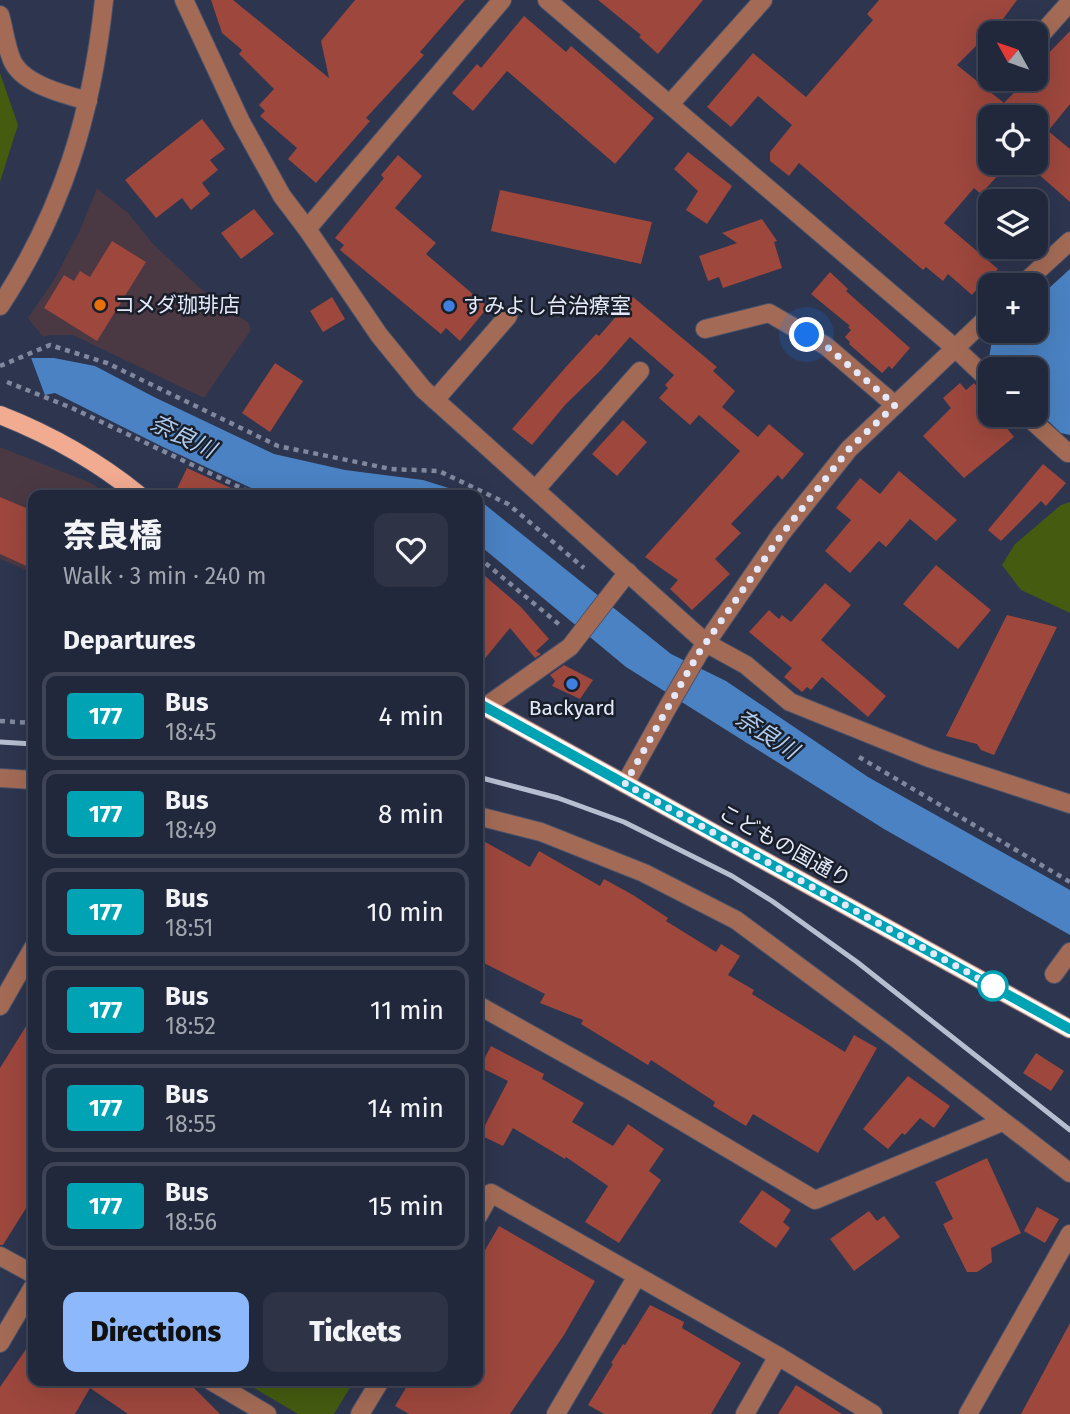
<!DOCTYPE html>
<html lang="en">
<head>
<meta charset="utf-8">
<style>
	:root { --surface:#22283b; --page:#2e3446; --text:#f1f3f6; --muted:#a2a6af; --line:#3f4455; --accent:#8db9fc }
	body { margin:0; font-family:"Fira Sans","Noto Sans JP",sans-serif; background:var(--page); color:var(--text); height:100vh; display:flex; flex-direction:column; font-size:26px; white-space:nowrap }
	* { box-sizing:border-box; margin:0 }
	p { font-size:23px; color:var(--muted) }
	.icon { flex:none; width:38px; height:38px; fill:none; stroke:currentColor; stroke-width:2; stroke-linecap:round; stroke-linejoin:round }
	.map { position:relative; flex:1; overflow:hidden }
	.drawer { position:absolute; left:28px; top:490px; width:455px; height:896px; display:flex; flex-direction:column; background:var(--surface); border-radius:14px; box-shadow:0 7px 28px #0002,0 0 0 2px var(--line) }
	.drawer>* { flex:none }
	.badge { padding:0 14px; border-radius:5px; font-size:24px; line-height:46px }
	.needle { width:46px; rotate:310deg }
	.tools { position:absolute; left:978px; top:21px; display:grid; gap:14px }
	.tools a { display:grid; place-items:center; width:70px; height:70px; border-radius:14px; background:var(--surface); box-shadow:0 7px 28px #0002,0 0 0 2px var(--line); font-size:35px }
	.you { position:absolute; width:35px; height:35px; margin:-18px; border:5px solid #fff; border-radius:50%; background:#1a73e8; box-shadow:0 0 0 10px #1a73e833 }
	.map>.badge { position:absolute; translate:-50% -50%; box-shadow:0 0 0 4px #fff }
	h2 { padding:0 35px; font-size:26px; line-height:63px }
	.round { display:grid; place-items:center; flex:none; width:74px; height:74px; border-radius:14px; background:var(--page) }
	.summary { display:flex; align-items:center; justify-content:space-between; height:119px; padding:0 35px }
	h1 { font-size:33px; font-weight:800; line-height:52px }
	.cta { display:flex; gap:14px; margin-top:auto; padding:14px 35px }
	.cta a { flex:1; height:80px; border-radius:14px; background:var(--accent); color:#111; font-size:28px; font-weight:800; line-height:80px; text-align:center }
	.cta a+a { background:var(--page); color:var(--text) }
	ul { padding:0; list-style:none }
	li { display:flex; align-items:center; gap:21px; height:88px; margin:0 14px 10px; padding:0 21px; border:4px solid var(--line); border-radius:14px }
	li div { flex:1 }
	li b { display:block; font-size:26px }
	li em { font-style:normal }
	li .badge { min-width:77px; font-weight:700; text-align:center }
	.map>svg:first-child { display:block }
	.commercial { fill:#4a3843 }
	.green { fill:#445b10 }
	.water { fill:#4a82c3 }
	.pier { fill:#2d354f }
	.building { fill:#9d473d }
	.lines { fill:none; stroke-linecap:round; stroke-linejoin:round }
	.minor-casing { stroke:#4a526a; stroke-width:20 }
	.major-casing { stroke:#4a526a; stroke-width:20 }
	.path { stroke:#81889e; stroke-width:4.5; stroke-dasharray:5 5; stroke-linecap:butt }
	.minor { stroke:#a36b55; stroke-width:18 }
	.major { stroke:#f0ab91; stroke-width:18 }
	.rail { stroke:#b7bed1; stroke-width:5 }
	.minor-bridge-casing { stroke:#4a526a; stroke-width:20; stroke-linecap:butt }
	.minor-bridge { stroke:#a36b55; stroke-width:18 }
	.line-casing { stroke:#fff; stroke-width:16 }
	.line { stroke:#00a3b4; stroke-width:10 }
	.walk { stroke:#e3e9fa; stroke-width:7; stroke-dasharray:0 12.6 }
	.food-dot { fill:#e8710a; stroke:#191e29; stroke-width:2.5 }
	.shop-dot { fill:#3f7fe0; stroke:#191e29; stroke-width:2.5 }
	.stop-dot { fill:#fff; stroke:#00a3b4; stroke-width:3.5 }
	.labels { text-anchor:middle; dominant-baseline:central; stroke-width:5; stroke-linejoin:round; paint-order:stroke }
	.poi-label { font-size:21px; fill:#e3e9fa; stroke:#191e29; text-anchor:start }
	.street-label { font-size:21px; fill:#e3e9fa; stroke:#191e29 }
	.water-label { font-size:23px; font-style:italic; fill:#aecbee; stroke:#191e29 }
</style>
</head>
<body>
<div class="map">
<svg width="1070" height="1414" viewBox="0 0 1070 1414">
	<rect width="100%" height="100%" fill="#2d354f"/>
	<g class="commercial">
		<path d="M97,188L128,213L153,244L200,288L229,311L248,322L251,330L204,398L73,335H50L43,337L28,318L54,280L80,230Z"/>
		<path d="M0,447L91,483L110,495H33V573L0,559Z"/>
	</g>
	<g class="green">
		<path d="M0,73L18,125L0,182Z"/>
		<path d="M1070,502V613L1021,590L1002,565L1015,544L1061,505Z"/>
		<path d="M242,1381H354L334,1414H298Z"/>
	</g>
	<g class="water">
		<path d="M1070,269V435L1061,433L1036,409V369H994L988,364L992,340L1003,331H1036V300Z"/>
		<path d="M31,358H54L95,366L154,397L274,454L345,470L423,480L471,495H272L260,492L163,447L55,393L0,404Z"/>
		<path d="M478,499L671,654L726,681L868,777L1070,890V935L884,829L626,667L478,544Z"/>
	</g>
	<path class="pier" d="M30,355L46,398L0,407V365Z"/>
	<g class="building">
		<path d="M211,0H233L329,78L321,41L355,0H465L420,52L424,55L366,118L370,121L316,183L288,159L297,148L260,116L265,111L259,105L274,89L239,54L242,50L222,33Z"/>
		<path d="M598,0H703L658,54L639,37L641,35Z"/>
		<path d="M879,0H1017L1003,19L957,65L1004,103L1027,79H1036V69L1044,61L1042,60L1070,31V104L1048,131L1070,149V202L1036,172V117H990V163H1009L981,194L974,188L944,223L998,269L984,286L981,284L972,295L948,274L943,281L926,267L923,270L799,163L789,176L770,161V152L792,125L758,96L731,127L707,107L753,53L806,97L873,20L867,14Z"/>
		<path d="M524,16L566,52L571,46L654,118L615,164L507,71L473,111L452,93L477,64L481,68Z"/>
		<path d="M202,119L225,149L210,160L218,170L202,183L210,194L191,210L182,198L156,218L125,180Z"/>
		<path d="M688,152L732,186L707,224L686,210L698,191L674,169Z"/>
		<path d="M398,155L422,176L395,208L436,243L426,254L488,307L460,341L446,328L441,334L340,250L344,245L335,238L384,178L381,175Z"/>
		<path d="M500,190L652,222L641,264L491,231Z"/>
		<path d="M254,209L274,234L241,259L221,233Z"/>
		<path d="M762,219L777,241L774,242L782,268L723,288L719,277L708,281L699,256L737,243L722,233Z"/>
		<path d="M112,241L146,262L97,341L44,308L64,275L74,281L80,271L90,277Z"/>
		<path d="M830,272L848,289L846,291L910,348L892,369L889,366L882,373L849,344L850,342L845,337L851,330L848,327L850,326L811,294Z"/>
		<path d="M332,297L345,319L323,332L310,311Z"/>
		<path d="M633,297L717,367L713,371L735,391L722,407L758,437L769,424L804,454L782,480L778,475L731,524L741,533L715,559L730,574L692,610L670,589L678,580L645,557L740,451L699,415L690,425L659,398L668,388L665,385L674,375L630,337L601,370L565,405L532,445L512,429L565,368L596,334L599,336Z"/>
		<path d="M275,363L303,381L270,432L242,413Z"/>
		<path d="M960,383L966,390L974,383L990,402V415H996L1014,437L964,478L923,436L951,408L943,398Z"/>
		<path d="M623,420L647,442L617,476L592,454Z"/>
		<path d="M1043,464L1066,483L1046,506L1041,501L1001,541L988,530Z"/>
		<path d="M187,468L246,495H174Z"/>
		<path d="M899,471L957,520L936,541L910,519L886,547L879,541L850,573L825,551L851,520L836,508L860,478L880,494Z"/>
		<path d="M0,497L33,511V569L0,554Z"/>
		<path d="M936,565L991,610L958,649L903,604Z"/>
		<path d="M478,570L521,607L549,639L536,651L541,654L535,658L510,628L478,667Z"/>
		<path d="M825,583L851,605L821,640L886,696L868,717L822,677L811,690L807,687L802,692L784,677L792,668L749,632L769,610L779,619L782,615L791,622Z"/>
		<path d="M1007,615L1057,627L994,755L981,750L977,744L946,736Z"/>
		<path d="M564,665L593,680L580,699L552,686L555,681L550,675Z"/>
		<path d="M478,838L530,867L539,851L600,886L604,879L633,895L668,918L666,921L716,952L721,944L740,956L728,975L754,990L752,994L845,1052L854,1035L877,1048L818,1153L753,1114L746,1126L713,1106L715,1102L651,1060L648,1065L581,1024L583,1020L540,1003L545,994L478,960Z"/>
		<path d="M33,1015V1197L3,1245H0V1068Z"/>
		<path d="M491,1046L544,1074L542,1079L584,1103L572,1122L613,1146L628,1124L664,1149L649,1171L661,1180L619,1243L585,1222L608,1186L566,1157L565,1159L513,1128L503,1146L480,1135L508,1081L480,1067Z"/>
		<path d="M1036,1053L1064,1071L1051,1091L1023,1073Z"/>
		<path d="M908,1076L950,1106L934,1128L920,1118L905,1135L902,1133L888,1149L863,1129Z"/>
		<path d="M987,1158L1021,1233L991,1248L992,1262L977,1272H967L943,1224L953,1219L935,1182Z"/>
		<path d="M762,1190L791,1210L783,1222L790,1228L776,1248L739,1222Z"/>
		<path d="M1037,1207L1059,1219L1045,1243L1024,1231Z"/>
		<path d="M869,1211L877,1221L884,1216L900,1237L854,1271L830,1239Z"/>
		<path d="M499,1226L595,1281L564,1335L510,1414H409L395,1406L410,1381H478V1262Z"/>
		<path d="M650,1305L684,1322L682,1328L741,1363L711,1414H604L588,1405L613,1364L611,1363L623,1344L625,1345Z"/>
		<path d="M1070,1323V1414H1021Z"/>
		<path d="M33,1339V1381H187L220,1414H128L90,1388L75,1414H0V1387Z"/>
		<path d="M796,1385L842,1414H778Z"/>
	</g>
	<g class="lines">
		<defs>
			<g id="minor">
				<path d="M184,0L241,122L282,196L307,229L379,335L423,389L706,643L746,665L790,702L929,758L1070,804"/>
				<path d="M547,0L955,348L990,381"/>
				<path d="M0,15C4,28 7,53 14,64C26,85 66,95 88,101"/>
				<path d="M1036,40L1070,2"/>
				<path d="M997,82L1000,79"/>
				<path d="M670,104L763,0"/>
				<path d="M307,229L502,0"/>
				<path d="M1022,285L1070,241"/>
				<path d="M0,306C63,210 92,114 104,0"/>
				<path d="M705,329L769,313L826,346L895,405"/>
				<path d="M435,400L508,316"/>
				<path d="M1026,415L1068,453L1070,451"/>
				<path d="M536,489L640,371"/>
				<path d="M700,652L781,534L849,449L990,315"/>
				<path d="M485,707L570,647L628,572"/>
				<path d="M0,778L33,780"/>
				<path d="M625,784L669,705"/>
				<path d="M478,816L541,832L644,873L736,920L898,1040L1070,1173"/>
				<path d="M1054,974L1070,952"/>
				<path d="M478,1005L631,1091L815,1200L1002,1122"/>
				<path d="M0,1006L33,948"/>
				<path d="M478,1216L491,1193L778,1356L873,1414"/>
				<path d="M0,1256L33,1274"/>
				<path d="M0,1343L33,1287"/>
				<path d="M211,1381L267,1414"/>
				<path d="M360,1414L380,1381"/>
				<path d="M556,1414L637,1276"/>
				<path d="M745,1414L778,1356"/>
				<path d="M968,1414L1070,1234"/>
			</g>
			<g id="major">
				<path d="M0,415C51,435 97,461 139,495"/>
				<path d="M478,703L1070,1029"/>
			</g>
		</defs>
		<use href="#minor" class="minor-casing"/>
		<use href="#major" class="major-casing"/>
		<g class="path">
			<path d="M0,366L50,345L107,363L278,446L391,469L439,471L508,504L584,568"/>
			<path d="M7,382L72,408L256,495"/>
			<path d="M478,557L561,626"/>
			<path d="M0,721L33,723"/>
			<path d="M859,757L1070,882"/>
		</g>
		<use href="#minor" class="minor"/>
		<use href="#major" class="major"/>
		<g class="rail">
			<path d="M0,742L33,744"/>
			<path d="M478,777L558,798L624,822L732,876L772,901L857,962L1070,1130"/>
		</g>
		<defs>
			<path id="minor-bridge" d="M669,705L698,655"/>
		</defs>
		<use href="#minor-bridge" class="minor-bridge-casing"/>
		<use href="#minor-bridge" class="minor-bridge"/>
	</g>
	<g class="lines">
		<defs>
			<path id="line" d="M478,703L1070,1029"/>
		</defs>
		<use href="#line" class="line-casing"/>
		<use href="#line" class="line"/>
		<path class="walk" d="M807,335L826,346L895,405L849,449L782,534L698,654L625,784L998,989L993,986"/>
	</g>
	<circle class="food-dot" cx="100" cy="305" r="7"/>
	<g class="shop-dot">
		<circle cx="449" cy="306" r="7"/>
		<circle cx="572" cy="684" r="7"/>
	</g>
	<circle class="stop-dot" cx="993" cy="986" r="14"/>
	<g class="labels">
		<g class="poi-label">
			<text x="114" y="305">コメダ珈琲店</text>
			<text x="463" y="306">すみよし台治療室</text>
			<text x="572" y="708" text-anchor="middle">Backyard</text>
		</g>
		<g class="street-label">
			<text transform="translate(785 846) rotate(29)">こどもの国通り</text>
		</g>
		<g class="water-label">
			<text transform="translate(183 436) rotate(26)">奈良川</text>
			<text transform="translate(767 734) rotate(33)">奈良川</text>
		</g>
	</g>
</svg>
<div class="tools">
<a><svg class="needle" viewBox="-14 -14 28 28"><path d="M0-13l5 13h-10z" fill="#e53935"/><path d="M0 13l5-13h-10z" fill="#a2a6af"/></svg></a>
<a><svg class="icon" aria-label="locate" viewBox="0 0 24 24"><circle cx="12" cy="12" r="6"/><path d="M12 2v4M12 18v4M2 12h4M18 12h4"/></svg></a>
<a><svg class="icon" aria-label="layers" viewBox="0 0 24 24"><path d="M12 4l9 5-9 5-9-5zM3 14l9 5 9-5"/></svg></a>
<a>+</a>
<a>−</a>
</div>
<div class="you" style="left:807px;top:335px"></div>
<section class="drawer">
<div class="summary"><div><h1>奈良橋</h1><p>Walk · 3 min · 240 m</p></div><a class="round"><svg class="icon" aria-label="heart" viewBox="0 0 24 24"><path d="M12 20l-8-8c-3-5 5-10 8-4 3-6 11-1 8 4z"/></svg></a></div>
<h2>Departures</h2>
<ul>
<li><span class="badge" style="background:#00a3b4;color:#fff">177</span><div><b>Bus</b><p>18:45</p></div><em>4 min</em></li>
<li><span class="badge" style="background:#00a3b4;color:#fff">177</span><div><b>Bus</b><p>18:49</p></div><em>8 min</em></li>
<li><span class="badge" style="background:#00a3b4;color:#fff">177</span><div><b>Bus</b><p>18:51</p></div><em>10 min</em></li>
<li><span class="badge" style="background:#00a3b4;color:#fff">177</span><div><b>Bus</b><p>18:52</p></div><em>11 min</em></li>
<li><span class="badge" style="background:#00a3b4;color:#fff">177</span><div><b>Bus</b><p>18:55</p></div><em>14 min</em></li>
<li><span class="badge" style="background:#00a3b4;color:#fff">177</span><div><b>Bus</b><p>18:56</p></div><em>15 min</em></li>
</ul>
<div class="cta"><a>Directions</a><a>Tickets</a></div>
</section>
</div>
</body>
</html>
